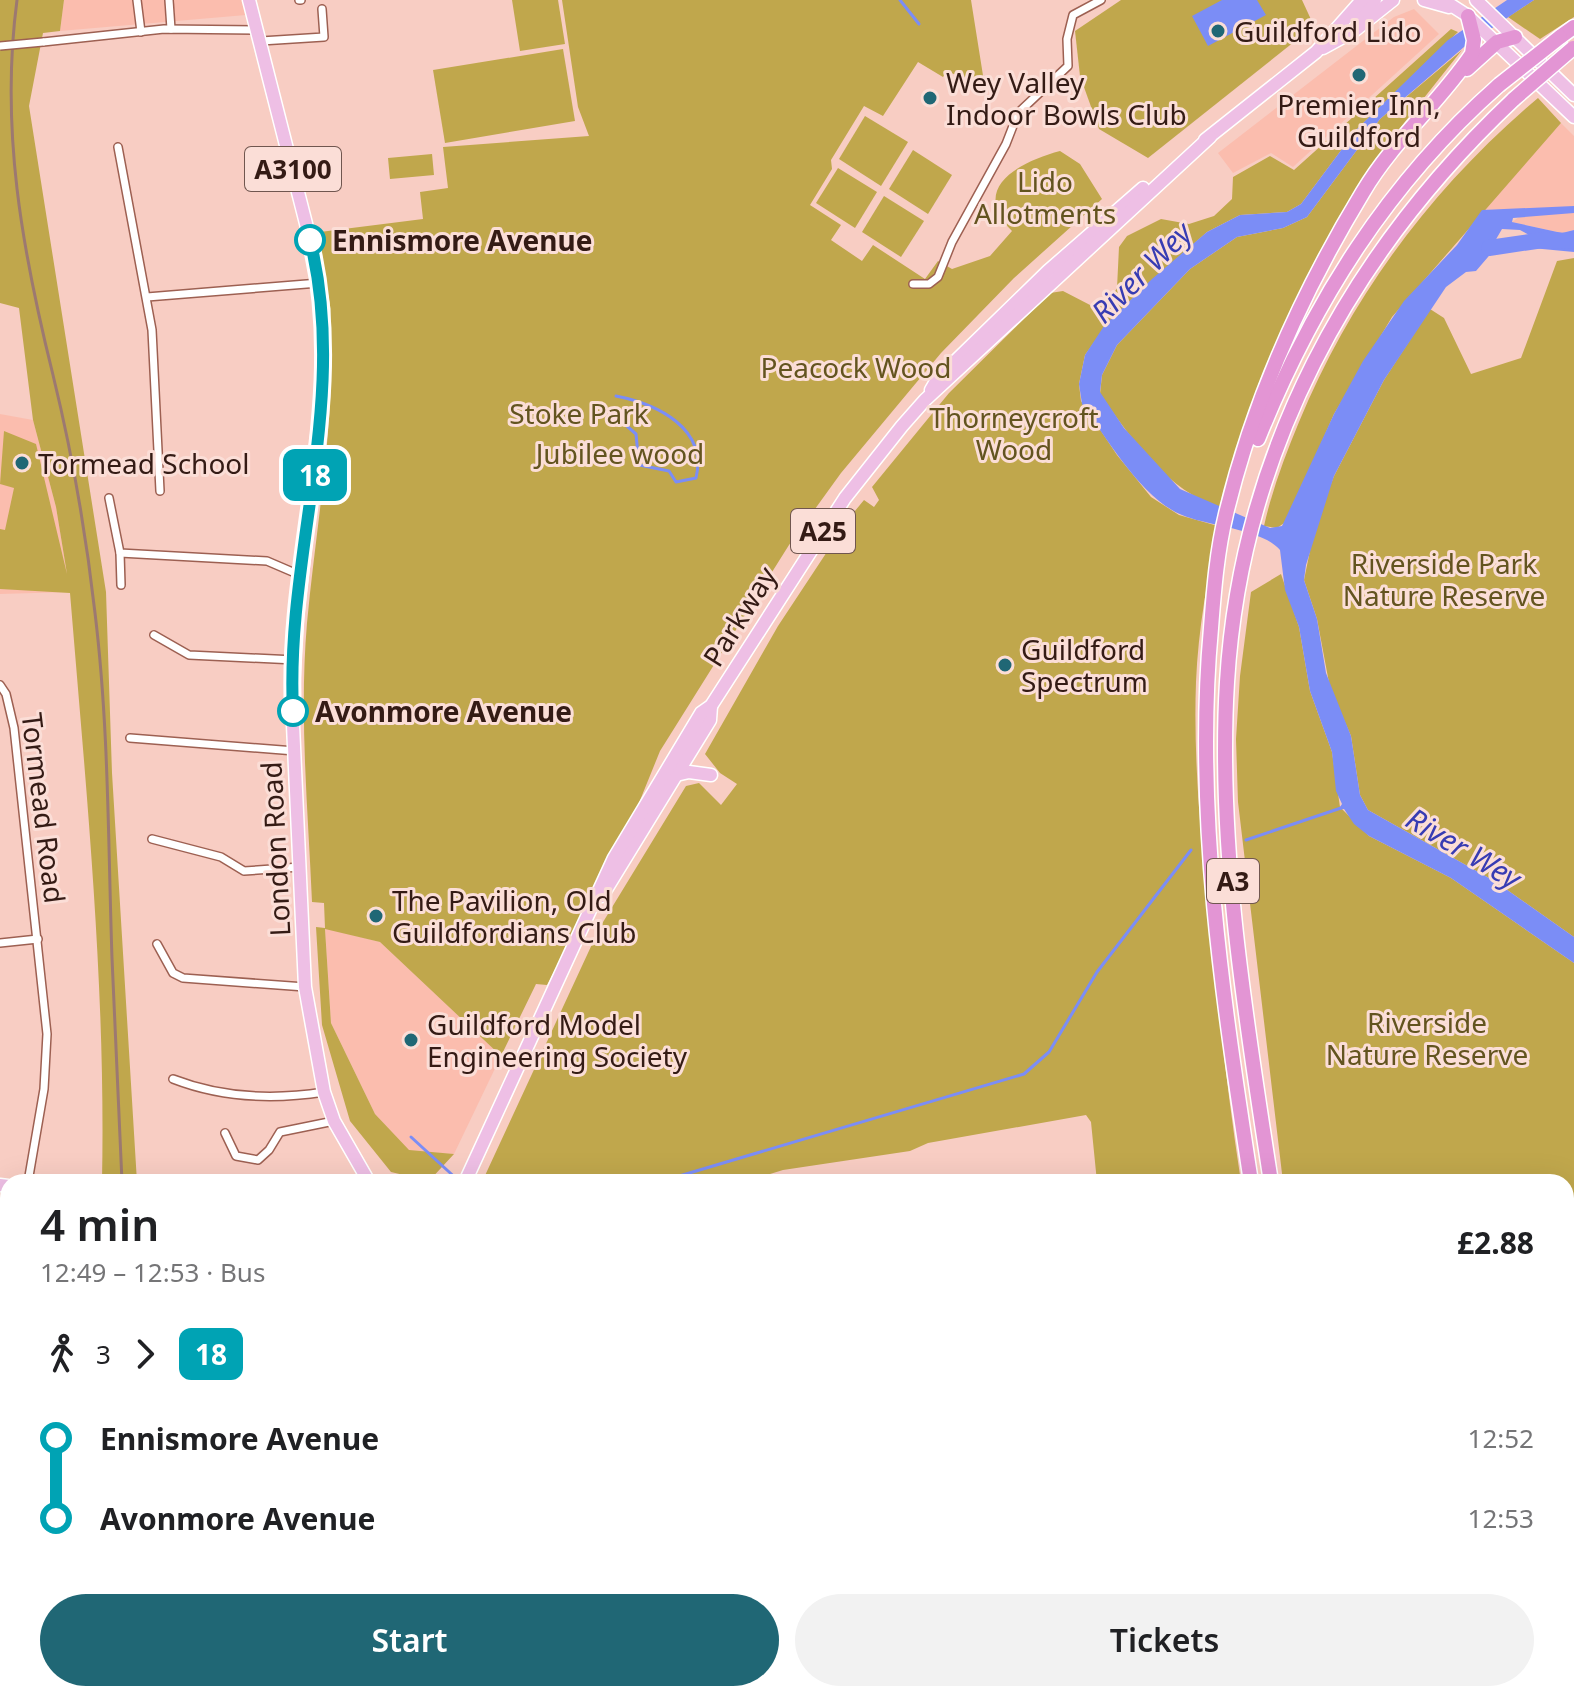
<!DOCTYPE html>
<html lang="en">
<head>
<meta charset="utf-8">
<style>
	:root { --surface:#fff; --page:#f2f2f2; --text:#202124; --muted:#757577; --accent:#206775 }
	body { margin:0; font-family:"Noto Sans",sans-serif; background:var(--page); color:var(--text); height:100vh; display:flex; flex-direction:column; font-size:30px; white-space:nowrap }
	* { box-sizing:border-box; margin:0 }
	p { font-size:26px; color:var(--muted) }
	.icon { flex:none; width:44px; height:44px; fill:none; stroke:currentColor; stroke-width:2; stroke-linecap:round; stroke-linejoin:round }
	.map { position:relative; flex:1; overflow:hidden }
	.drawer { position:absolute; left:0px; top:1174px; width:1574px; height:528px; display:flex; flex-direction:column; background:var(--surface); border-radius:24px 24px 0 0; box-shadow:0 8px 32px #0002 }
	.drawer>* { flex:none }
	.badge { padding:0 16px; border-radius:12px; font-size:28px; line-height:52px }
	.map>.badge { position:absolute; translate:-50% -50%; box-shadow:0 0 0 4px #fff }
	.legs { display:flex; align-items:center; gap:12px; height:88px; padding:0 40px; font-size:26px }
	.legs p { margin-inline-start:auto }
	.summary { display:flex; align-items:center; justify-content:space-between; height:136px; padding:0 40px }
	h1 { font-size:44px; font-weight:600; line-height:60px }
	.button { display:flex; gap:16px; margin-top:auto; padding:16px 40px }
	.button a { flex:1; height:92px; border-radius:48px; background:var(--accent); color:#fff; font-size:32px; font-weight:600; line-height:92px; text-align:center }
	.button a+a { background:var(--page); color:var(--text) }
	ul { padding:0 40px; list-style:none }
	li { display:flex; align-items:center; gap:28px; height:80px; font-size:30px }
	li i { display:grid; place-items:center; width:12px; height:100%; margin:0 10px; background:currentColor }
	li i::after { content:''; width:20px; height:20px; margin:-10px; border:6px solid; border-radius:50%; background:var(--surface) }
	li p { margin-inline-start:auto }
	li:first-child i { background:linear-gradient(#0000 50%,currentColor 0) }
	li:last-child i { background:linear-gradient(currentColor 50%,#0000 0) }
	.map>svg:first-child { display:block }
	.built { fill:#fbbdae }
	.green { fill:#c0a74c }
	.water { fill:#7b8df6 }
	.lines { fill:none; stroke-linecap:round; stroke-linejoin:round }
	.stream { stroke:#7b8df6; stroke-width:3 }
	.river { stroke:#7b8df6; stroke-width:16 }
	.street-casing { stroke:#9d6052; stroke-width:10 }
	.primary-casing { stroke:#fff; stroke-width:15 }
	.highway-casing { stroke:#fff; stroke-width:17 }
	.street { stroke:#fff; stroke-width:7 }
	.primary { stroke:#eebfe5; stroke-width:12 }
	.highway { stroke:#e395d4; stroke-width:14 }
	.rail { stroke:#9c7971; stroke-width:3 }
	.street-bridge-casing { stroke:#9d6052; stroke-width:10; stroke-linecap:butt }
	.highway-bridge-casing { stroke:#fff; stroke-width:17; stroke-linecap:butt }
	.street-bridge { stroke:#fff; stroke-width:7 }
	.highway-bridge { stroke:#e395d4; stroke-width:14 }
	.line-1-casing { stroke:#fff; stroke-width:18 }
	.line-1 { stroke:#00a3b4; stroke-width:12 }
	.poi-dot { fill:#206775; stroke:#fbded7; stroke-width:3 }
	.stop-1-dot { fill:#fff; stroke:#00a3b4; stroke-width:4 }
	.labels { text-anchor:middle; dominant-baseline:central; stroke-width:6; stroke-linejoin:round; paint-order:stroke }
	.shield { fill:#fbded7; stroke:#70564f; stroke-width:2 }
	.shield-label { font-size:26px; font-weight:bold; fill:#341b15 }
	.poi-label { font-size:28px; fill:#341b15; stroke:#fbded7; text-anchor:start }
	.park-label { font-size:28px; fill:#63541f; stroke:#fbded7 }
	.stop-label { font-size:28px; font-weight:bold; fill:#341b15; stroke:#fbded7; text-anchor:start }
	.street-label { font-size:28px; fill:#341b15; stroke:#fbded7 }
	.water-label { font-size:30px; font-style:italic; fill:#373cb3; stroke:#fbded7 }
</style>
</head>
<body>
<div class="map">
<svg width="1574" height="1702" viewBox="0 0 1574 1702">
	<rect width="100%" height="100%" fill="#f8cdc3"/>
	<g class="built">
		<path d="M64,0H242L246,15L60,31Z"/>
		<path d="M1414,9L1439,34L1293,167L1271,153L1233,173L1218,153L1394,17Z"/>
		<path d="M1561,123L1574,136V230L1562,233L1512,222L1530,209L1482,210Z"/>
		<path d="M0,414L33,420L56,507L70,592L0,594Z"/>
		<path d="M325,928L380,942L501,1056L454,1154L409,1151L375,1114L331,1023Z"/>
	</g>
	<g class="green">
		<path d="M0,0H64L60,31L43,33L29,106L106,592L112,773L137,1182H102C106,985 86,789 70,593L0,589V529L5,530L14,488L0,484L4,431L36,444L67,574L56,507L33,420L19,308L0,303Z"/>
		<path d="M512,0H558L565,44L520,51Z"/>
		<path d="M562,0H971L985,88L947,71L943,77L918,62L883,116L864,106L831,160L832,169L810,205L841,225L831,240L862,261L873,245L925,279L938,261L952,269L990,256L1012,231C969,188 1019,162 1060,151L1080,164L1102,199L1014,278L941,353L841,473L789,545L660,751L630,825L547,985L536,984L501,1056L380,942L325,929L331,1023L375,1114L409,1150L454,1154L429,1181L391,1172L350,1121L322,1025L316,927L325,928L324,903L312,902C308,809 299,716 307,623C319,493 348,365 318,236L320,232L423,219L420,192L448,188L443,147L589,136L578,107Z"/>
		<path d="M1121,0H1302L1314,26L1148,158L1099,129L1080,76L1075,31Z"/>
		<path d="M1534,0H1574V17L1540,39L1508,17Z"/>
		<path d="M1451,29L1458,32L1357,129L1301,204L1287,212L1240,215L1207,232L1139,292L1105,327L1085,355L1079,384L1081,401L1117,455L1151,497L1179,515L1218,526C1208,577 1198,629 1196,682C1193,764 1202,847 1210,929C1219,1014 1228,1098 1241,1182H1097L1091,1122L1086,1115L928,1143L910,1151L783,1170L744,1182H482L600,927L686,786L699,783L721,805L737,784L720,773L705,754L778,626L850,517L864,500L874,507L879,500L872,487L949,393L1050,293L1063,291L1092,306L1110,300L1117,288L1119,247L1127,236L1161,219L1189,224L1214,216L1232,199L1233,177L1270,156L1294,170Z"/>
		<path d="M563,49L575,121L445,143L433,70Z"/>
		<path d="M1462,50L1381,152L1353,196L1222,509C1167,490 1133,441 1100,394L1102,375L1117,345L1190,269L1237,237L1283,228L1307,217L1380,119Z"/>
		<path d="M1538,98L1561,123L1392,317L1334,414L1287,521L1277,528L1264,526C1272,490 1285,456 1299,422C1352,294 1433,187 1538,98Z"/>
		<path d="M865,116L908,142L881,186L839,159Z"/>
		<path d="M913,150L952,175L928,214L889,189Z"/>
		<path d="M432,154L434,175L390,179L388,158Z"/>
		<path d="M838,168L877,192L855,228L816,203Z"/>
		<path d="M884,196L924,221L901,257L862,232Z"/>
		<path d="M1574,258V937L1496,882L1368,810L1360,795L1351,736L1330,688L1317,619L1304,580L1315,526L1334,476L1384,380L1430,309L1444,318L1471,374L1521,358L1557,261Z"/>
		<path d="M1281,574L1299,627L1310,691L1332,752L1340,807L1369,836L1451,878L1574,963V1702H1383L1381,1694H1566V1182H1283L1238,802L1236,739L1240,676L1251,592Z"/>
		<path d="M1277,1694H1332L1334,1702H1284Z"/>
	</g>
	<g class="water">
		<path d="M1222,0H1257L1266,15L1208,46L1192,16Z"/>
		<path d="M1507,0H1534L1464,47L1380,119L1307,217L1283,228L1237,237L1190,269L1117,345L1102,375L1100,392L1124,428L1180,489L1270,528L1282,526L1334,414L1363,361L1404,301L1457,245L1482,210L1574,206V213L1513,218L1512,222L1562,233L1574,230V252L1521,247L1519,240L1533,237L1520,230L1502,229L1495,241L1512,240L1509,247L1494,250L1476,271L1466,272L1446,287L1384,380L1334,476L1306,565L1304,580L1317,619L1326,673L1351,736L1360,795L1368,810L1496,882L1574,937V963L1451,878L1369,836L1354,824L1344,809L1338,810L1342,804L1336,791L1332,752L1310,691L1299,627L1285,590L1280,550C1263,529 1207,526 1182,515C1142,499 1108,440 1082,404L1079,384L1085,355L1104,326L1152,279L1207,232L1240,215L1287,212L1301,204L1357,129L1448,40Z"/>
		<path d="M1566,1329L1574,1335V1538L1566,1564Z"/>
		<path d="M1453,1694H1543V1702H1454Z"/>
	</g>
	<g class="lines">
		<g class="stream">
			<path d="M900,0L919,24"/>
			<path d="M612,413L636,434L639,465L669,471L676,482L696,478C708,428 657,404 616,396"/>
			<path d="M1246,840L1341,808"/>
			<path d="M411,1137L460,1182"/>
			<path d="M659,1182L1024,1074L1049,1052L1097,972L1191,850"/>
		</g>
		<path class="river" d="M1489,248L1543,240L1574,241"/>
		<defs>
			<g id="street">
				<path d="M137,0L141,32"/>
				<path d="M169,0L171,29"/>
				<path d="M299,0H301"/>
				<path d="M261,41L324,37L322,9"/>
				<path d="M43,42L164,29L258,30"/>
				<path d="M118,147L152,330L160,491"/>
				<path d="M913,284H929L938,277L952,242L1006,144L1018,113L1068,66L1067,39L1073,15L1101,0"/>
				<path d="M147,297L319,283"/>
				<path d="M109,498L120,553L267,561L302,576"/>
				<path d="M120,553L121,585"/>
				<path d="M154,635L189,655L295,660"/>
				<path d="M0,685L6,694L14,728L47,1034L44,1089L28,1182"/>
				<path d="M130,738L295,751"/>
				<path d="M152,839L221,857L244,871L300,867"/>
				<path d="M0,943L38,939"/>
				<path d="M157,944L173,973L183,978L305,987"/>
				<path d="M173,1079C222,1098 273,1100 324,1092"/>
				<path d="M225,1133L236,1156L258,1160L269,1150L280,1132L334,1121"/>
				<path d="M1039,1182L1040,1179"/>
				<path d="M0,1422L8,1423"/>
				<path d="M0,1639L8,1638"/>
				<path d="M1140,1694L1143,1702"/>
				<path d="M1243,1694L1245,1702"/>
				<path d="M808,1697L819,1702"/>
				<path d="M1001,1702L1030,1694"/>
			</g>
			<g id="primary">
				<path d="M249,0L313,251L323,309L322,393L297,618L292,703L305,987L324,1092L334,1121L369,1182"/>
				<path d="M1424,0L1449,7"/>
				<path d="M1443,0L1468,16L1574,117"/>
				<path d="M1476,0L1574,95"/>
				<path d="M1358,15L1375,0"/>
				<path d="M1323,48L1354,31L1393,0"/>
				<path d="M1205,140L1316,52L1362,0"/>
				<path d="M931,390L938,378L1048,271L1143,188"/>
				<path d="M676,775L689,772L711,775"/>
				<path d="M602,896L710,720L711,706"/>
				<path d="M465,1182L614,858L701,713L711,706L845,498L902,426L925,400L1210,137"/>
				<path d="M0,1185L8,1186"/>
				<path d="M614,1694L617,1702"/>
			</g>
			<g id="highway">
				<path d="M1560,37L1574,27"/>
				<path d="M1467,69L1497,42L1515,37"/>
				<path d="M1258,439C1313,302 1388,183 1499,85"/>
				<path d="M1251,1182C1223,1000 1194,811 1211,628C1214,589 1217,551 1226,514C1253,401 1303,291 1363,192C1393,141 1439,103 1472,54L1474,40L1468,16"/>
				<path d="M1271,1182C1246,1021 1217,845 1227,682C1241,453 1349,254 1514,99"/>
				<path d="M1349,1694L1351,1702"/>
				<path d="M1369,1694L1371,1702"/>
			</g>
		</defs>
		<use href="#street" class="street-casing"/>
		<use href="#primary" class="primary-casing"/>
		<use href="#highway" class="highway-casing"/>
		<use href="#street" class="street"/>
		<use href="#primary" class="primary"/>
		<use href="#highway" class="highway"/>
		<g class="rail">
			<path d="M17,0C0,128 22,250 53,375C72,453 86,533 95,613C109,728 108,843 112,958C115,1033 119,1107 122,1182"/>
			<path d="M136,1694V1702"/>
		</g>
		<defs>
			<path id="street-bridge" d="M0,46L43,42"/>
			<g id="highway-bridge">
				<path d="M1499,85L1560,37"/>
				<path d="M1514,99L1573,48"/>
			</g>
		</defs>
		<use href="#street-bridge" class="street-bridge-casing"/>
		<use href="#highway-bridge" class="highway-bridge-casing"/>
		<use href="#street-bridge" class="street-bridge"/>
		<use href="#highway-bridge" class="highway-bridge"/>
	</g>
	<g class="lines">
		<defs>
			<path id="line-1" d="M293,711C285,553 350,400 310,240"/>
		</defs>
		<use href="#line-1" class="line-1-casing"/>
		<use href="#line-1" class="line-1"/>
	</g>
	<g class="poi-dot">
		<circle cx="1218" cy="31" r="8"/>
		<circle cx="1359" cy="75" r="8"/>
		<circle cx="930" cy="98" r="8"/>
		<circle cx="22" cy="463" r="8"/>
		<circle cx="1005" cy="665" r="8"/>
		<circle cx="376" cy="916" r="8"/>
		<circle cx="411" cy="1040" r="8"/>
	</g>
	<g class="stop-1-dot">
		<circle cx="310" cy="240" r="14"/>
		<circle cx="293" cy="711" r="14"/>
	</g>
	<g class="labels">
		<g class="shield">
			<rect x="245" y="147" width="96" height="44" rx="6"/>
			<rect x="791" y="509" width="64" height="44" rx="6"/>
			<rect x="1207" y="859" width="52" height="44" rx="6"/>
		</g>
		<g class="shield-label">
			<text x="293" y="169">A3100</text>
			<text x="823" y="531">A25</text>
			<text x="1233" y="881">A3</text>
		</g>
		<g class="poi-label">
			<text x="1234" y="31">Guildford Lido</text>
			<text x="946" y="82">Wey Valley<tspan x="946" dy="32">Indoor Bowls Club</tspan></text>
			<text x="1359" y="104" text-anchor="middle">Premier Inn,<tspan x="1359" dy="32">Guildford</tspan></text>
			<text x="38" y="463">Tormead School</text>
			<text x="1021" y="649">Guildford<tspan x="1021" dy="32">Spectrum</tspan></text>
			<text x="392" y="900">The Pavilion, Old<tspan x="392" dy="32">Guildfordians Club</tspan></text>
			<text x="427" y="1024">Guildford Model<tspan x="427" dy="32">Engineering Society</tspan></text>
		</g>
		<g class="park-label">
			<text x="1045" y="181">Lido<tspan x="1045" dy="32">Allotments</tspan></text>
			<text x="856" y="367">Peacock Wood</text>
			<text x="579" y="413">Stoke Park</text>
			<text x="1014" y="417">Thorneycroft<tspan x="1014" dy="32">Wood</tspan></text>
			<text x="620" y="453">Jubilee wood</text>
			<text x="1444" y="563">Riverside Park<tspan x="1444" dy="32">Nature Reserve</tspan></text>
			<text x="1427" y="1022">Riverside<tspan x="1427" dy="32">Nature Reserve</tspan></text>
		</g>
		<g class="stop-label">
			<text x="332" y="240">Ennismore Avenue</text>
			<text x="315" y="711">Avonmore Avenue</text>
		</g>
		<g class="street-label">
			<text transform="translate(739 616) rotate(-58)">Parkway</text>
			<text transform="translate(44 808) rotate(83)">Tormead Road</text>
			<text transform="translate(275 849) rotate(-93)">London Road</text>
		</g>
		<g class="water-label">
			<text transform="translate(1141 272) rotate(-45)">River Wey</text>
			<text transform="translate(1464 848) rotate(31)">River Wey</text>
		</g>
	</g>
</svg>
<b class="badge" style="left:315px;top:475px;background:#00a3b4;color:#fff">18</b>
<section class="drawer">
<div class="summary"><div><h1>4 min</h1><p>12:49 – 12:53 · Bus</p></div><b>£2.88</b></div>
<div class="legs"><svg class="icon" aria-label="walk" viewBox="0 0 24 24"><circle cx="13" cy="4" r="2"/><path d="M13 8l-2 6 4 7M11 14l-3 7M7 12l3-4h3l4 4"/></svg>3<svg class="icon" aria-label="forward" viewBox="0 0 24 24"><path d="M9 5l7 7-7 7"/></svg><b class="badge" style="background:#00a3b4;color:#fff">18</b></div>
<ul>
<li><i style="color:#00a3b4"></i><b>Ennismore Avenue</b><p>12:52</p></li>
<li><i style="color:#00a3b4"></i><b>Avonmore Avenue</b><p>12:53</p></li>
</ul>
<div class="button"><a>Start</a><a>Tickets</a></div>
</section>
</div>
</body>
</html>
